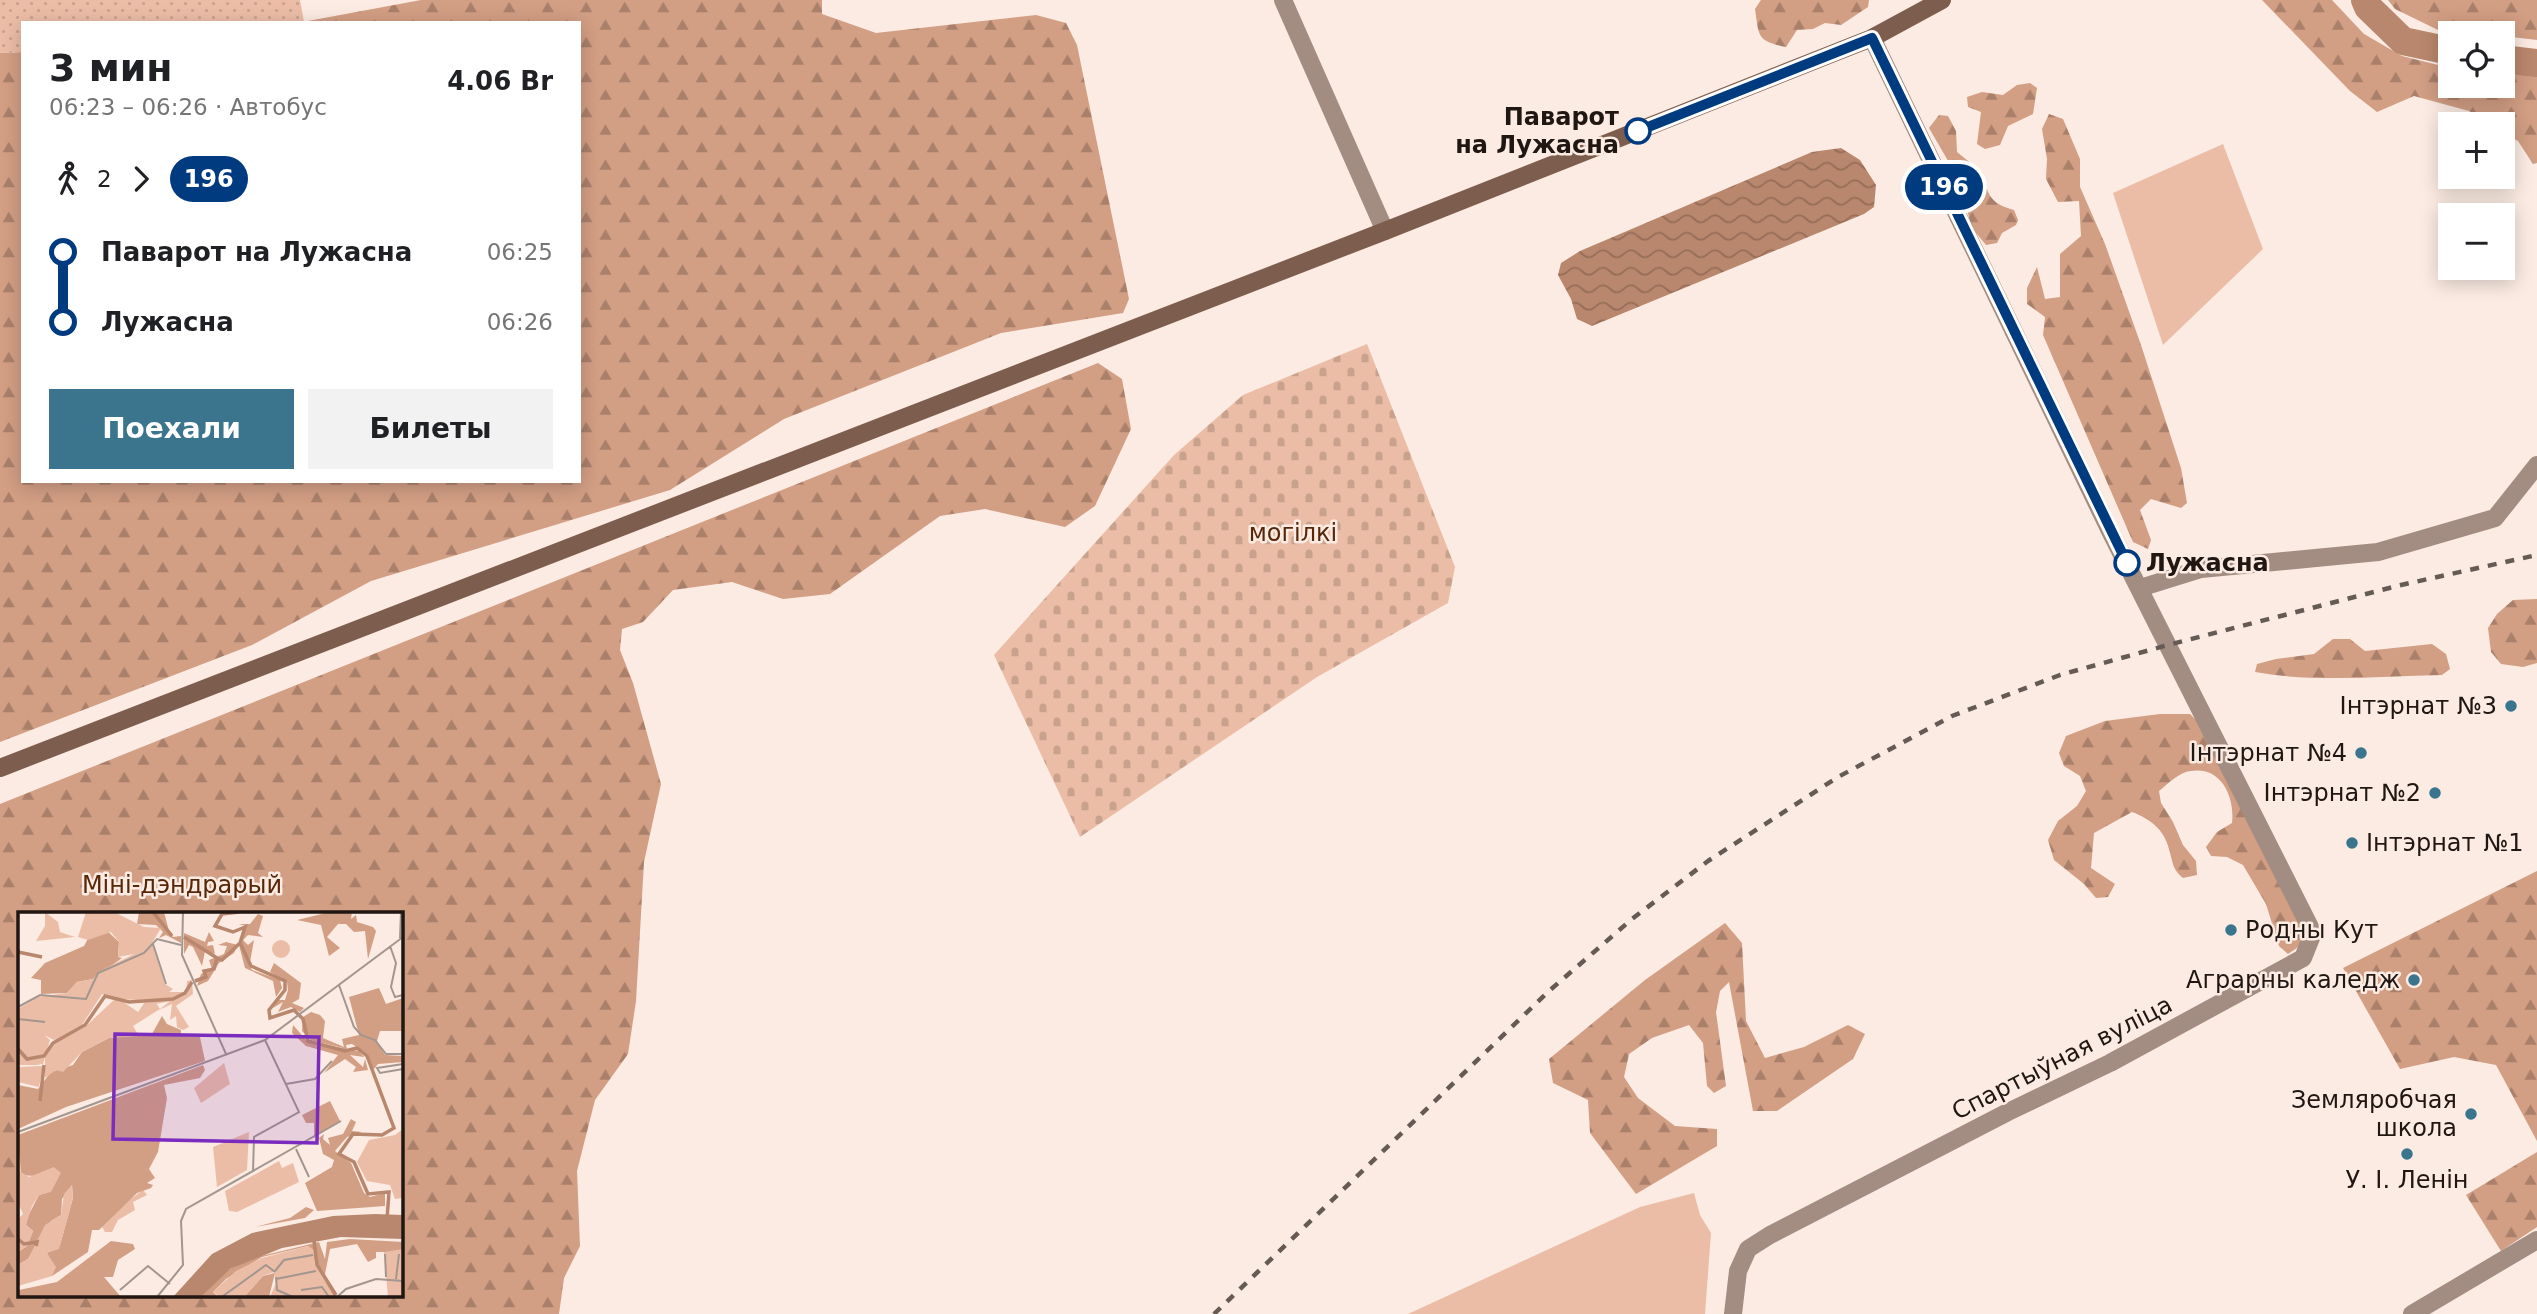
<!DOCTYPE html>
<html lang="ru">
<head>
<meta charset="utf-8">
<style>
	:root { --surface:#fff; --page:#f2f2f2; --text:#202124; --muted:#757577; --accent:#3a758d }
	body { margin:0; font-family:"DejaVu Sans",sans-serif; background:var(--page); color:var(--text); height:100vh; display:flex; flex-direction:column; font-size:26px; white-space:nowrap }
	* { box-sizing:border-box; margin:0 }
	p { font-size:23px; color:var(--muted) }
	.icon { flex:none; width:38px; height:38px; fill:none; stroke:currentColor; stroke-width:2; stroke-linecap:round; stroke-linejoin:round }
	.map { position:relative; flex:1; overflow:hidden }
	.details { position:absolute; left:21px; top:21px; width:560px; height:462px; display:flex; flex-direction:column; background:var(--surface); border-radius:0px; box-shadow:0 4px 18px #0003 }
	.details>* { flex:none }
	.badge { padding:0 14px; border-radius:23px; font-size:24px; line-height:46px }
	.controls { position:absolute; left:2438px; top:21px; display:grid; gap:14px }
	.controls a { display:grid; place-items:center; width:77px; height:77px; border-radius:0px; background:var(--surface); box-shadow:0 4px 18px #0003; font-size:35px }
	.map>.badge { position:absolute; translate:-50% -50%; box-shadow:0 0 0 4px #fff }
	.legs { display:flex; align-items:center; gap:10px; height:77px; padding:0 28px; font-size:23px }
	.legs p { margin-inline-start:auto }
	.head { display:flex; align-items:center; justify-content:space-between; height:119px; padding:0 28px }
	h1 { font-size:38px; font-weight:800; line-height:52px }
	.button { display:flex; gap:14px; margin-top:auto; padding:14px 28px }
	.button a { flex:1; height:80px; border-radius:0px; background:var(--accent); color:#fff; font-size:28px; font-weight:800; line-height:80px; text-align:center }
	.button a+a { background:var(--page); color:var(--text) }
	ul { padding:0 28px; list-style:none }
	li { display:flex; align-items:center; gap:24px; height:70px; font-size:26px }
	li i { display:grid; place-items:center; width:10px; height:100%; margin:0 9px; background:currentColor }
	li i::after { content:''; width:18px; height:18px; margin:-9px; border:5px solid; border-radius:50%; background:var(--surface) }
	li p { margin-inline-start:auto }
	li:first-child i { background:linear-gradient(#0000 50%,currentColor 0) }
	li:last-child i { background:linear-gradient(currentColor 50%,#0000 0) }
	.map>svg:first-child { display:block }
	.green { fill:#ebbda6 }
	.forest { fill:url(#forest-firs); fill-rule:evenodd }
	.cemetery { fill:url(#cemetery-stones) }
	.garden { fill:url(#garden-dots) }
	.water { fill:url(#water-waves) }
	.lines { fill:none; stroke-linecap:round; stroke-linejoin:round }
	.river { stroke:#b9876d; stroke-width:28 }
	.minor { stroke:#a38c81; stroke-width:18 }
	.tertiary { stroke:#a38c81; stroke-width:18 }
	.secondary { stroke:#7d5d4d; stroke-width:18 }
	.rail { stroke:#665a54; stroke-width:4.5; stroke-dasharray:9 9; stroke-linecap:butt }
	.line-1-casing { stroke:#fff; stroke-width:16 }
	.line-1 { stroke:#003b80; stroke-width:10 }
	.stop-1-dot { fill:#fff; stroke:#003b80; stroke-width:3.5 }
	.poi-dot { fill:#3a758d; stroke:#fbebe2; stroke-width:2.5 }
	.labels { text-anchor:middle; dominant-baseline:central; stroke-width:5; stroke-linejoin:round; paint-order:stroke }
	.stop-label { font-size:24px; font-weight:bold; fill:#201612; stroke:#fbebe2; text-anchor:end }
	.park-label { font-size:24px; fill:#572709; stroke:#fbebe2 }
	.poi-label { font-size:24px; fill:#201612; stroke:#fbebe2; text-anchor:end }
	.street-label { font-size:24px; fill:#201612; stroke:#fbebe2 }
	.inset-river { fill:none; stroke:#b9876d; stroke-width:3.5 }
	.inset-road { fill:none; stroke:#a3968f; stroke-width:2 }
	.view { fill:#7b2cbf; fill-opacity:0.15; stroke:#7b2cbf; stroke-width:3.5 }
	.inset-edge { fill:none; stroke:#201612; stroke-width:3.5 }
</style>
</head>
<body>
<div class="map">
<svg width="2537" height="1314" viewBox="0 0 2537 1314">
	<defs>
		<pattern id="forest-firs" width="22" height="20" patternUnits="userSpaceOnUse" patternTransform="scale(1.75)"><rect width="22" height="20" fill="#d29e84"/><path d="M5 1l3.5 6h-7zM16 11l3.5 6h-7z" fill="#aa806b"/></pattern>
		<pattern id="cemetery-stones" width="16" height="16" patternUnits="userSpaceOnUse" patternTransform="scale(1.75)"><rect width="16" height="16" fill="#ebbda6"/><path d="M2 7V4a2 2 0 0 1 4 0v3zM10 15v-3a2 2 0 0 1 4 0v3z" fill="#c9a28e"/></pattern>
		<pattern id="garden-dots" width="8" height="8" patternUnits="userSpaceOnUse" patternTransform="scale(1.75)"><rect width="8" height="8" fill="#ebbda6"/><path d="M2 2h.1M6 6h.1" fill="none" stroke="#c9a28e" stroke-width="1.8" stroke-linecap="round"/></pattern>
		<pattern id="water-waves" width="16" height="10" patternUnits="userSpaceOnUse" patternTransform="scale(1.75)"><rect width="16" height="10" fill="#b9876d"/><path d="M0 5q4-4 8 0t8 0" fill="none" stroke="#966d58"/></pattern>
	</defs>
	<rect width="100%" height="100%" fill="#fbebe2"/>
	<g class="green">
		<path d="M2223,144L2263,249L2163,345L2113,193Z"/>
		<path d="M1694,1193L1700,1215L1711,1233L1705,1314H1408L1640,1207Z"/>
	</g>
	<g class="forest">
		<path d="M421,0H822V14L876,33L1036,15L1066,23L1077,45L1129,299L1123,313L1001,333L784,419L670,490L371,581L252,645L0,742V53L23,52V481H579V23H297Z"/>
		<path d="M1761,0H1869L1868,7L1841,25L1825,23L1813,29L1797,30L1786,47C1757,41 1759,37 1755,9Z"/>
		<path d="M2262,0H2332L2364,34L2402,56L2450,68V86H2502L2503,73L2537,76V163L2533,164L2518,141L2503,133L2502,124H2486L2469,111L2414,96L2377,112L2350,91Z"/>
		<path d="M2388,0H2537V40L2503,36L2502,33L2440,31L2395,9Z"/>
		<path d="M2030,83L2037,88L2033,114L2008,126L2000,145L1985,149L1977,144L1981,112L1968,107L1967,97L1982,92L2003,95L2017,85Z"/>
		<path d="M2049,114L2063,119L2080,159V187L2105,244L2141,345L2181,468L2187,503L2181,508L2151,499L2140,510L2151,540L2148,549L2133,542L2043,335L2045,317L2027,304V288L2037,267L2045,299L2060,297V254L2081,236L2079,201L2058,202L2046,179L2047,159L2042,129Z"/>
		<path d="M1939,115L1948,116L1956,131L1957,152L1983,173C1987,195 1991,204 2014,210L2018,220L2016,225L2002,233L1997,243L1986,245L1972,228L1958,178L1929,128Z"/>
		<path d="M1098,363L1122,379L1131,429L1095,506L1065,527L985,509L940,516L830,594L783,599L732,582L673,590L643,622L622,629L620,650L633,683L661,784L644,862L636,1001L628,1054L595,1100L577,1171L580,1246L564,1278L559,1314H0V804ZM19,913H401V1295H19Z"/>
		<path d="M2537,599V663L2523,667L2501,664L2491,652L2488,628L2497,614L2513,600Z"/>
		<path d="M2333,639H2350L2365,651L2432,644L2446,654L2450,669L2442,675C2381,676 2316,683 2255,672L2257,664L2276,659L2314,654Z"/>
		<path d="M2160,714H2190L2206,730L2304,929V943L2288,954L2279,946L2266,904L2243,865L2227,857L2211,856L2206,847L2217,832L2232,823C2235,798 2222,766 2191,771C2179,772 2168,784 2159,791L2161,803L2173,822L2183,845L2196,861L2197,875L2183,878C2172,869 2173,862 2169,849C2164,829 2150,819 2132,812L2094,833L2091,868L2115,884L2108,897L2096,898L2084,884L2054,860L2048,840L2058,821L2077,806L2086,791L2080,776L2064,766L2059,753L2066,736L2105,721Z"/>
		<path d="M2537,871V1141L2496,1065L2454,1057L2400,1069L2343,968Z"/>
		<path d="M1725,923L1742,943L1746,1021L1765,1058L1804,1047L1848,1025L1865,1034L1853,1059L1777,1111H1753L1729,982L1720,991L1716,1012L1726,1086L1714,1093L1707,1086L1703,1043L1689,1025L1652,1038L1629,1054L1624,1077L1638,1098L1675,1126L1717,1129V1146L1636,1194L1590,1133L1588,1100L1553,1083L1549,1059L1645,980Z"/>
		<path d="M2537,1152V1227L2501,1251L2466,1195Z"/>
	</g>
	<path class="cemetery" d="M1367,344L1455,567L1448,603L1317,677L1080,837L994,655L1174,455L1243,395Z"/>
	<path class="garden" d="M0,0H300L304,22L23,23V52L0,53Z"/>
	<path class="water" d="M1841,148L1860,160L1876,185L1874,207L1864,214L1592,326L1577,319L1571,299L1558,275L1561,263L1580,251L1812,152Z"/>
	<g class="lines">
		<g class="river">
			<path d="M2365,0L2368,7L2403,41L2450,51"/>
			<path d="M2502,59L2537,63"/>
		</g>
		<g class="minor">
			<path d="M2140,588L2201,569L2378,552L2495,518L2537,465"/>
			<path d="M2412,1314L2537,1240"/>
		</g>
		<g class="tertiary">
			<path d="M1283,0L1385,231"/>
			<path d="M1733,1314L1738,1271L1748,1249L1770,1235L2008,1112L2110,1063L2303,958L2313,933L2111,533L1872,38"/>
		</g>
		<path class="secondary" d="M0,768L1385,231L1839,51L1872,38L1942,0"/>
		<path class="rail" d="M1214,1314L1549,991L1632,919L1708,861L1838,777L1952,716L2060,675L2168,645L2401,585L2537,555"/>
	</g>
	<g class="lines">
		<defs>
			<path id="line-1" d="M1638,131L1872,38L2127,563"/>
		</defs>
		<use href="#line-1" class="line-1-casing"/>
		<use href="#line-1" class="line-1"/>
	</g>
	<g class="stop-1-dot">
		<circle cx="1638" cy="131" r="12"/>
		<circle cx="2127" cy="563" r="12"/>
	</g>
	<g class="poi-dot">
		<circle cx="2511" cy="706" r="7"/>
		<circle cx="2361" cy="753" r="7"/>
		<circle cx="2435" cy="793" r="7"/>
		<circle cx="2352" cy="843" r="7"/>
		<circle cx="2231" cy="930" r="7"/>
		<circle cx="2414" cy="980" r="7"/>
		<circle cx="2471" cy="1114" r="7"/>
		<circle cx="2407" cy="1154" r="7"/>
	</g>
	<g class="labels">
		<g class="stop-label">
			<text x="1619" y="117">Паварот<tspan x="1619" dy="28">на Лужасна</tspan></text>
			<text x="2146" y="563" text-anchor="start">Лужасна</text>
		</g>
		<g class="park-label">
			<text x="1293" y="533">могілкі</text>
			<text x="182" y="885">Міні-дэндрарый</text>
		</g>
		<g class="poi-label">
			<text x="2497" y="706">Інтэрнат №3</text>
			<text x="2347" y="753">Інтэрнат №4</text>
			<text x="2421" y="793">Інтэрнат №2</text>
			<text x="2366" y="843" text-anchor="start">Інтэрнат №1</text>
			<text x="2245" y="930" text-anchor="start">Родны Кут</text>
			<text x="2400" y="980">Аграрны каледж</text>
			<text x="2457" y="1100">Земляробчая<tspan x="2457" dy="28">школа</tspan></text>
			<text x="2407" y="1180" text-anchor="middle">У. І. Ленін</text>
		</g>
		<g class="street-label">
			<text transform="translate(2062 1058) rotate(-27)">Спартыўная вуліца</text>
		</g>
	</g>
	<g transform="translate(18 912)">
		<rect width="385" height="385" fill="#fbebe2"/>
		<path d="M174,68L175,82L158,94L171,115L165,118L159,115L158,104L152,108L154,92L141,98L152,89L133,93L129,89L148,80H168L169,69ZM231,220L229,258L199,275L195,235ZM125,278L129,283L115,290L117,298L100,308L94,320H87L84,315L103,294Z" fill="#ebbda6"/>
		<path d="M121,0H146L151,19L155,25L163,24V31L148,23L141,26L145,20L138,13L119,12ZM312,0H334L333,7L338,3L339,10L355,15L358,19L350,47L347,19L336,20L328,12H320L309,25L322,36L311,44L303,13L279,8ZM240,2L245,4L240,21L245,25L230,23L225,28L230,33L236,28L232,50L223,30L228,14L221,12H232ZM87,17L101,30L100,45L104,46L75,67L59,70L49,81L23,82V68L13,66L27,51L66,34L72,23ZM191,20L196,29L190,30L189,34L195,33L197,42L187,39L184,54L175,35L171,33L166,42V21L187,30ZM208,30L220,33L216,41L201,51L190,69L179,74L183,62L194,57L191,48L206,42L209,34L200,33ZM221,33L234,58L262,68L264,76L258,85L255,69L227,56ZM256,51L283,71L281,87L274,91L286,96L282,100L273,95L260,100L265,90L255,96L259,88H267L270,78L269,70L252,60ZM361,76L368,92L385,86V119H362L359,129L367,143L385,144V150L360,152L356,157L345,139L334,132L328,133L329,137L293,128L284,119L285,105L293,100L302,103L307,109L305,126L326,135L324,127L341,123L331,85ZM144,104L149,112L163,118V124L182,125L187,149L48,195L0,217V173L20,177L33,160L55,153L64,140L91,126L134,122ZM275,113L290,130L341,139L346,145L332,143L345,155L347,147L350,158L335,160L338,155L327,147L306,161L320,143L288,134L274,121ZM185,153L187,158L182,166L146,173L149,186L140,240L131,257L137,266L129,271L135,273L133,276L119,281L81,318H74L70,340L34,364L29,341L42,333L55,286L54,273L44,287L43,303L33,309L10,347L0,353V340L9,334L15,319L8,313L9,306L21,283L28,281L37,256L17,264L3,263L0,223ZM312,189L322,209L296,226V211H288L284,203ZM333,207L338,210L334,219L344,220L329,225L317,239L333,251L346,281L352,285L367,281V294L299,299L287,271L314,255L316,248L305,242L301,226L306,222L305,227L312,233L310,226L325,222ZM288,295L296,298L287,306L237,315L272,306ZM332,327L385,330V340H358V346L350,350L339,332L312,337L306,367L318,385H314L290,334L244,345L208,367L195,380L200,385H183L208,359L235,346L301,330L307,347L309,330ZM93,329L115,332L117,337L100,348L95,365H86L103,385H0L1,378L39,370ZM257,361L251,385H226L245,364Z" fill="#d29e84"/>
		<path d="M27,0L40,10L42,20L57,25L18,29L27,14ZM36,255L43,261L33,280L21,283L14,294L8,313L15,319L9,334L0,340V307L5,302L0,291V258L11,265ZM54,273L55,286L41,337L29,341L38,355L34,364L0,374V353L10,347L27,313L43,303L46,282Z" fill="#ebbda6"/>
		<path d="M254 37a9 9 0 1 1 18 0a9 9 0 1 1-18 0ZM206,151L212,172L183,191L176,176Z" fill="#ebbda6"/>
		<path d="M68,0H96L126,15L143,16L134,31L147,72L155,77L140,89L101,87L120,100L127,90L138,91L142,97L115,114L121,124L91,126L64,140L45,160L38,158L27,166V144L35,132L67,115L98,86L84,82L62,116L49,124L36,128L26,123L32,128L25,152L18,153H0V97L20,85L49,81L59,70L75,67L80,60L116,42L100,45L101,30L93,20L70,28L60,25ZM25,154L21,175L0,170V155ZM385,217V286L377,287L372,273L349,269L339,250L351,228L377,223ZM261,249L264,256L275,251L281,270L219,300L211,299L207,279ZM290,334L296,338L297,352L316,385H252L258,371L256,360L245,364L226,385H202L195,380L218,359L244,346ZM385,337V385H370L366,340Z" fill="#ebbda6"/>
		<path d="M357,302L385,303V327L323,325L264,336L212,357L183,385H155L194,342L234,321L315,304Z" fill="#b9876d"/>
		<path class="inset-river" d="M135,0L154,24M221,0L204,2L197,14L215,20L227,15L222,31L233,54L267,69V78L251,98L252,106L276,98L285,107L290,129L327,139L339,136L349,144L376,216L364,223L335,222L321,242L336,250L350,282L371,280L369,307M166,25L199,46M0,40L24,45M177,69L188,65L186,59L196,57L199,46L204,48L222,31M0,137L9,147L26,144L35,131L67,113L87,84L111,90L155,87L167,81L174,70M22,189L26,153M0,327L6,332L19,330L18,334M296,329L299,353L318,383"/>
		<path class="inset-road" d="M165,0L164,43L208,142M382,26L383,0M135,32L148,72M372,34L378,51L373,75L377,85L385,83M321,73L336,115L343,123L357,128L368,142H385M0,95L22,83L68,87L80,61L126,41L139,27L163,33M0,107L27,110M385,152L359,156L362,161L385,157M268,172L297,167L314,149M0,220L247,128L385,25M278,237L291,265M235,260L236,225L281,200L247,128M367,342L368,365M257,359L266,348L295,343M258,365L259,378L275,385M258,367L298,359M378,367L381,342M102,378L130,354L152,372M283,378L304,375L311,385M205,384L248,353L257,360M139,385L165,353L163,309L168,297L323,209M319,385L328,377L358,367L385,369"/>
		<path class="view" d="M97,122L301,125L299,231L95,227Z"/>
		<rect width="385" height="385" class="inset-edge"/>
	</g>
</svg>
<div class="controls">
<a><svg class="icon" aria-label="locate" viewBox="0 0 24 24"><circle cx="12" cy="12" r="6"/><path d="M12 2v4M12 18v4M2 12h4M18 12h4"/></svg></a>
<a>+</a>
<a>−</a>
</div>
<b class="badge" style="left:1944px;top:187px;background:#003b80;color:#fff">196</b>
<section class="details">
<div class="head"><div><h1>3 мин</h1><p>06:23 – 06:26 · Автобус</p></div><b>4.06 Br</b></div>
<div class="legs"><svg class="icon" aria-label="walk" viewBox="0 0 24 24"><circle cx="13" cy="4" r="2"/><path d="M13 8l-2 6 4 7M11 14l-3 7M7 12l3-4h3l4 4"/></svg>2<svg class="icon" aria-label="forward" viewBox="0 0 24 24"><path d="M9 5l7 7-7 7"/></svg><b class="badge" style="background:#003b80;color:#fff">196</b></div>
<ul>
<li><i style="color:#003b80"></i><b>Паварот на Лужасна</b><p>06:25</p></li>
<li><i style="color:#003b80"></i><b>Лужасна</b><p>06:26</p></li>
</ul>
<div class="button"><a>Поехали</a><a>Билеты</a></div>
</section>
</div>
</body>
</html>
